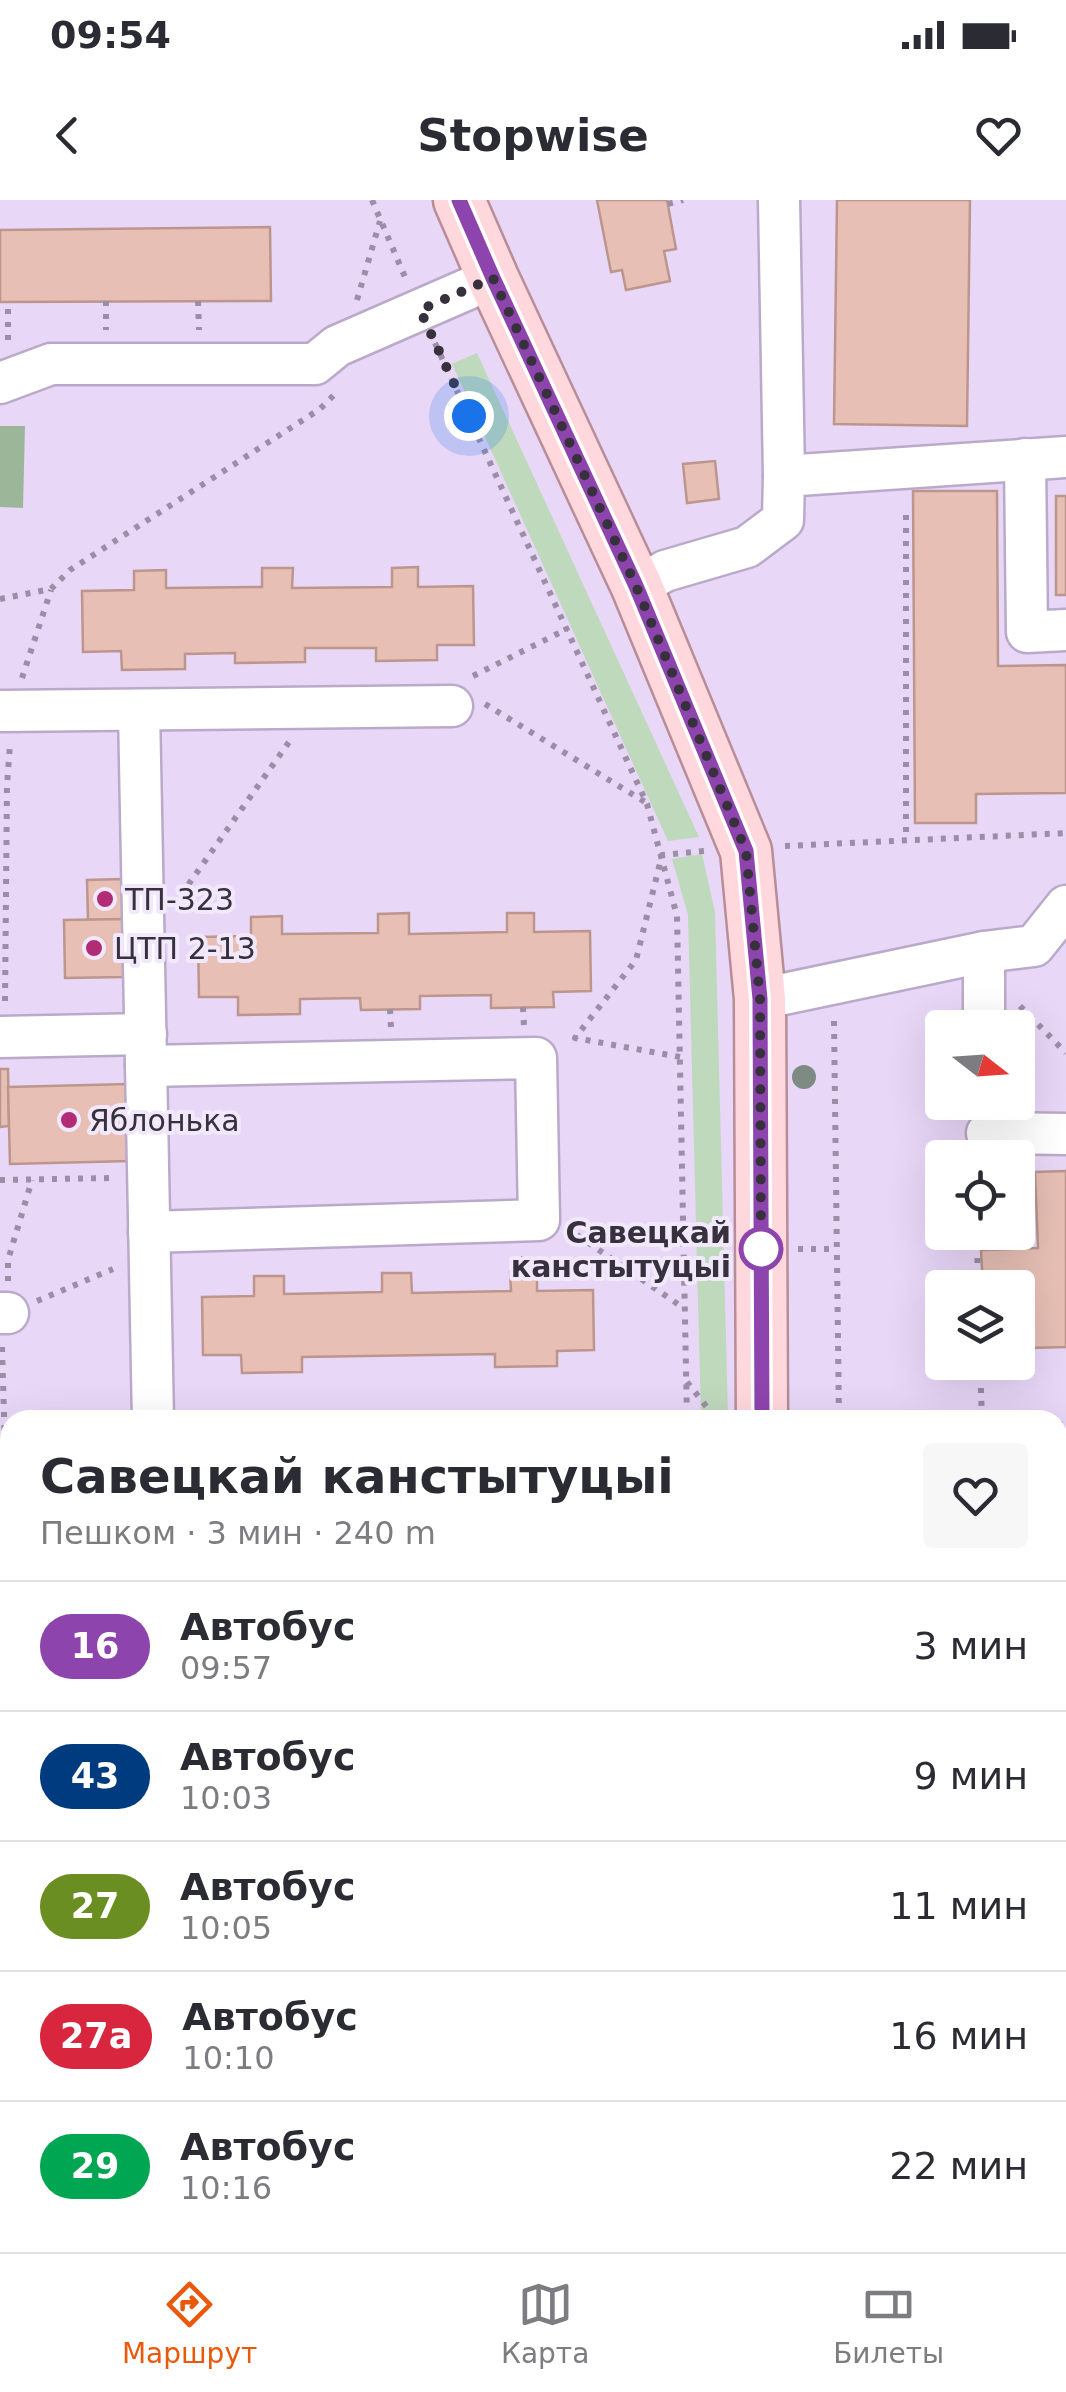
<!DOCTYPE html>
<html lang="ru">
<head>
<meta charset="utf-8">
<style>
	:root { --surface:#fff; --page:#f7f7f7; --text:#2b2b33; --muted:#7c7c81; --line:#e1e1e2; --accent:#ea580c }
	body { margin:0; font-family:"DejaVu Sans",sans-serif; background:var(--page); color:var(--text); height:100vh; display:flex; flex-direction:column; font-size:38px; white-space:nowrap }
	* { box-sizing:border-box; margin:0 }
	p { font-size:32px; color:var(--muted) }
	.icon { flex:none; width:55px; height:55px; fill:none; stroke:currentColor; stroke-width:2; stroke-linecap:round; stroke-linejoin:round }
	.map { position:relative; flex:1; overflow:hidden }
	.sheet { position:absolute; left:0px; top:1210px; width:1068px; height:842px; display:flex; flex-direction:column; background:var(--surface); border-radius:30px 30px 0 0; box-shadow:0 10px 40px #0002 }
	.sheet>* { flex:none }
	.badge { padding:0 20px; border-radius:32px; font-size:35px; line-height:65px }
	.needle { width:65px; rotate:107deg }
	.fabs { position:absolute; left:925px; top:810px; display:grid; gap:20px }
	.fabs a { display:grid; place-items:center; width:110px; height:110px; border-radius:10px; background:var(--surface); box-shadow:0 10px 40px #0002; font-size:50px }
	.you { position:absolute; width:50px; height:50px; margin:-25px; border:8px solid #fff; border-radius:50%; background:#1a73e8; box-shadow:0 0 0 15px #1a73e833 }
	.map>.badge { position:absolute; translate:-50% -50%; box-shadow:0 0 0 5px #fff }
	.round { display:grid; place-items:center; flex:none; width:105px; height:105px; border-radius:10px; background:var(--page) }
	.headline { display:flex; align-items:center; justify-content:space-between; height:170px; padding:0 40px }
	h1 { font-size:48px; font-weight:800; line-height:75px }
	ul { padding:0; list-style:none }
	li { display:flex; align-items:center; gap:30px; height:130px; padding:0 40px; border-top:2px solid var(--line) }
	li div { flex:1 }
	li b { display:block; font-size:38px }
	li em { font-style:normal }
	li .badge { min-width:110px; font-weight:700; text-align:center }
	.status { display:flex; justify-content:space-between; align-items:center; height:70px; padding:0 50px; background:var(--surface); direction:ltr }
	.status svg { height:28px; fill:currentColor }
	header { display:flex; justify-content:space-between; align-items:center; height:130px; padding:0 40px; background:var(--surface); font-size:45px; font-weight:800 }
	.tab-bar { display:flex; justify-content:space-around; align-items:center; height:140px; border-top:2px solid var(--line); background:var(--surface); font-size:28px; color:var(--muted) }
	.tab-bar a { display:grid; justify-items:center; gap:5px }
	.tab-bar .on { color:var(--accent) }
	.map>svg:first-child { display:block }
	.green { fill:#bfd9bd }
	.forest { fill:#9cb69a }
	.building { fill:#e7bfb5; stroke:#bc968d; stroke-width:2.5 }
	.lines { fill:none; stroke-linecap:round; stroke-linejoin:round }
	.minor-casing { stroke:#baaac9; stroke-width:45 }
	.major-casing { stroke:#b88d97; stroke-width:55 }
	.path { stroke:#9b8ea6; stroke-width:6; stroke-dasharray:5 8; stroke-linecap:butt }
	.minor { stroke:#fff; stroke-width:40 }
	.major { stroke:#fed8dd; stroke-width:50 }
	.tree { fill:#7e8b84 }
	.line-casing { stroke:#fff; stroke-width:22 }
	.line { stroke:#8e44ad; stroke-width:15 }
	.walk { stroke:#37313d; stroke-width:10; stroke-dasharray:0 18 }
	.poi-dot { fill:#b02c74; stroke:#f2e8fc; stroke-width:4 }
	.stop-dot { fill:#fff; stroke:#8e44ad; stroke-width:5 }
	.labels { text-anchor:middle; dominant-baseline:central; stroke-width:8; stroke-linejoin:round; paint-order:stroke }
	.poi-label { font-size:30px; fill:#37313d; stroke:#f2e8fc; text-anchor:start }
	.stop-label { font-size:30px; font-weight:bold; fill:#37313d; stroke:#f2e8fc; text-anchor:end }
</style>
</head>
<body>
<div class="status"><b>09:54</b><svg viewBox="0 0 49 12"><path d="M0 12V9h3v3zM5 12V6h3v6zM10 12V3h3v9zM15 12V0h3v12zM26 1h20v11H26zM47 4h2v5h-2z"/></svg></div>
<header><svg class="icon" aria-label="back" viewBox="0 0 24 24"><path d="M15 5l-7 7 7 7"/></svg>Stopwise<svg class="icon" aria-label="heart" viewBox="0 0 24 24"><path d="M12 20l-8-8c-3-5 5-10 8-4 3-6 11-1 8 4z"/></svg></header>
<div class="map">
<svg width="1066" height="2052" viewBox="0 0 1066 2052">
	<rect width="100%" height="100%" fill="#e9d7f8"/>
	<g class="green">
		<path d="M477,153L699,637L668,641L452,164Z"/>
		<path d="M702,654L715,712L728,1217H701L688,715L672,659Z"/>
		<path d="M1066,1240V1294H1058V1240Z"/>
		<path d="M10,1266V1306H0V1267Z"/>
		<path d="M0,1386H10V1433L0,1425Z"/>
		<rect x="1058" y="1388" width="8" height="76"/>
		<path d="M4,1981H10V2042L284,2043L285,2052H0V2026L4,2025Z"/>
	</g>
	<g class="forest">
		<path d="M0,226H25L23,308L0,307Z"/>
		<path d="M1058,1504H1066V2052H880V2043L1058,2042Z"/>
	</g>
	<g class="building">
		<path d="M597,0H667L676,49L664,51L670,81L626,90L622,70L611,72Z"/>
		<path d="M837,0H970L967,226L834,224Z"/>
		<path d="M270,27L271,101L0,102V30Z"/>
		<path d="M715,261L719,299L687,303L683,264Z"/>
		<path d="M913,291H997L998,466L1066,465V593L976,594V623H915Z"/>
		<rect x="1056" y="296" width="10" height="99"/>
		<path d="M418,367V387L473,386L474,445H437V460L376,461V448H305V462L235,463V453L185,454V469L122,470L121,451L83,452L82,391L134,390V371L166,370V388L262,387V368H293L292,388L392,387V368Z"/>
		<path d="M122,679L123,719L88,720L87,680Z"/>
		<path d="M409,713V734L507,732V713H534V732L590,731L591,791L553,792L554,807L491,808V795L420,796V809L361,810L360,798L300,799V814L238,815V797H199L198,737L251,736V717L282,716V734L378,733V714Z"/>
		<path d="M123,719V777L65,778L64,720Z"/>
		<path d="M0,869H8L9,926L0,927Z"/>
		<path d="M128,884L130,961L10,964L8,887Z"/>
		<path d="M1066,971V1147L1029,1148L1028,1116L1018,1117V1088H983L981,1050L1038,1048L1035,972Z"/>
		<path d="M510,1072H537V1091L593,1090L594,1150L557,1151V1166L495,1167V1154L302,1157V1172L242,1173L241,1155H203L202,1097L254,1096V1076H284V1094L382,1092V1073H411L412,1093L511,1091Z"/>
		<rect x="0" y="1836" width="10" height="71"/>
		<rect x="309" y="2042" width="63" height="10"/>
	</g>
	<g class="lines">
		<defs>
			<g id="minor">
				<path d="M779,0L784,276"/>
				<path d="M0,183L51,164H315L337,146L493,78"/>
				<path d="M1025,259L1027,432L1066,430"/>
				<path d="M637,387L665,371L747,347L783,320L784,276L1066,257"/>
				<path d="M139,510L153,1220"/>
				<path d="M2,511L452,506"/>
				<path d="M760,799L984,752L1034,746L1066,706"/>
				<path d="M984,828V752"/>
				<path d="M0,837L146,834"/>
				<path d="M146,866L536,858L539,1020L149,1032"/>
				<path d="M987,933L1066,934"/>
				<path d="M0,1113H8"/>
				<path d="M0,1963H10"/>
				<path d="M666,2042V2052"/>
				<path d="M409,2052V2042"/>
			</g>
			<g id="major">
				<path d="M459,0L493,78L637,387L746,651L760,799L762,1220"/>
				<path d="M1058,1356H1066"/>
				<path d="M0,1362H10"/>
				<path d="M778,2042V2052"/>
			</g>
		</defs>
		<use href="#minor" class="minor-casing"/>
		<use href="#major" class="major-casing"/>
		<g class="path">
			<path d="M372,0L405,77"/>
			<path d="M668,4L683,0"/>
			<path d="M357,100L380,21"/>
			<path d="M106,101V130"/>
			<path d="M198,101L199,130"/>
			<path d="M8,140V102"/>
			<path d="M435,143L647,604L677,716L687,1220"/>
			<path d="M906,315V640"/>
			<path d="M0,399L51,389L70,370L320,209L334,195"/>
			<path d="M473,476L567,429"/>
			<path d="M22,478L51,390"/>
			<path d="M485,504L645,602"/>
			<path d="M785,646L1066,633"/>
			<path d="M181,695L289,542"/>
			<path d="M5,801L7,585L10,544"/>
			<path d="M1020,806L1066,853"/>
			<path d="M523,807L524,826"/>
			<path d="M390,809L391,828"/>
			<path d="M834,821L839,1220"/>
			<path d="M680,857L575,838L636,760L662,655L705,651"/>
			<path d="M0,980L112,978"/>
			<path d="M977,1032L978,1088"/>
			<path d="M577,1035L685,1109"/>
			<path d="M798,1049H837"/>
			<path d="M524,1056V1072"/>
			<path d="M8,1081V1060L32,980"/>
			<path d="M37,1101L113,1069"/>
			<path d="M2,1147L5,1248"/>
			<path d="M980,1162L982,1220"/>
			<path d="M687,1182L717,1220"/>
			<path d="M1058,1225L1066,1224"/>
			<path d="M0,1249L10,1248"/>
			<path d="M0,1434L10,1445"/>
			<path d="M1058,1484H1066"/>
			<path d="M1058,1650L1066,1658"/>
			<path d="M0,1678H10"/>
			<path d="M1058,1684L1066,1692"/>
			<path d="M0,1691L10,1684"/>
			<path d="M1058,1906L1066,1898"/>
			<path d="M513,2042C525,2052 539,2052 551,2042"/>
			<path d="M557,2042L571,2052"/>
			<path d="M204,2052V2042"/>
			<path d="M867,2052V2042"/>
			<path d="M900,2052L910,2042"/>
		</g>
		<use href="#minor" class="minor"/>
		<use href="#major" class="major"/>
	</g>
	<circle class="tree" cx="804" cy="877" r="12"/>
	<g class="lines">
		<defs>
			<path id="line" d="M459,0L493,78L636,386L746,651L760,799L762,1220"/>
		</defs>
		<use href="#line" class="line-casing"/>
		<use href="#line" class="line"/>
		<path class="walk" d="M469,216L420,110L493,78L636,386L746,651L760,799L761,1049"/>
	</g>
	<g class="poi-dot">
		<circle cx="105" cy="699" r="10"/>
		<circle cx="94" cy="748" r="10"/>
		<circle cx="69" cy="920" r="10"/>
	</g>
	<circle class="stop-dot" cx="761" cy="1049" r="20"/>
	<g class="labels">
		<g class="poi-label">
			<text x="125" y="699">ТП-323</text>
			<text x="114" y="748">ЦТП 2-13</text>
			<text x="89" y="920">Яблонька</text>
		</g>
		<g class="stop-label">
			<text x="731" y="1032">Савецкай<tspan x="731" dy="34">канстытуцыі</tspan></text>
		</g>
	</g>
</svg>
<div class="fabs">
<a><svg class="needle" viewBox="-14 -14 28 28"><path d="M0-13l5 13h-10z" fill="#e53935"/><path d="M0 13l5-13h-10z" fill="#7c7c81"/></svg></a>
<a><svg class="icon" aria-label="locate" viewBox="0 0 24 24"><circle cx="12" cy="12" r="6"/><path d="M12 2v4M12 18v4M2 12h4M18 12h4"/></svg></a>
<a><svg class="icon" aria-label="layers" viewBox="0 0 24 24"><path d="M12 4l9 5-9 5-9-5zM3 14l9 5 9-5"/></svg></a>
</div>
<div class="you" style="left:469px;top:216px"></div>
<section class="sheet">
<div class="headline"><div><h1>Савецкай канстытуцыі</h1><p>Пешком · 3 мин · 240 m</p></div><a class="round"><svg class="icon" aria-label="heart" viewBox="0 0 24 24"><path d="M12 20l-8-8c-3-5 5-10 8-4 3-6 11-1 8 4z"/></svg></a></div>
<ul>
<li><span class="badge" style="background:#8e44ad;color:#fff">16</span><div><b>Автобус</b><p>09:57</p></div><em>3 мин</em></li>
<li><span class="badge" style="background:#003b80;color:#fff">43</span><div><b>Автобус</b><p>10:03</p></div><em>9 мин</em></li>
<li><span class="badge" style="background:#6b8e23;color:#fff">27</span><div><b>Автобус</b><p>10:05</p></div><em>11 мин</em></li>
<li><span class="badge" style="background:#d7263d;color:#fff">27а</span><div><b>Автобус</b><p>10:10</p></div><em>16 мин</em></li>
<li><span class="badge" style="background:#00a651;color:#fff">29</span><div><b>Автобус</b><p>10:16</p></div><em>22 мин</em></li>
</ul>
</section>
</div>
<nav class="tab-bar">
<a class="on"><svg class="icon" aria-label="directions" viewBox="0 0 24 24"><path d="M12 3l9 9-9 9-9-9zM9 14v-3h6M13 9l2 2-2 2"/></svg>Маршрут</a>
<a><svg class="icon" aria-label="map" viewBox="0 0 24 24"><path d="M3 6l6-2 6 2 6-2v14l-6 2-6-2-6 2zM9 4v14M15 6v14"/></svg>Карта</a>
<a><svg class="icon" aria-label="tickets" viewBox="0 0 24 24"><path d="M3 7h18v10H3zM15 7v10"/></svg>Билеты</a>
</nav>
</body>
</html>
